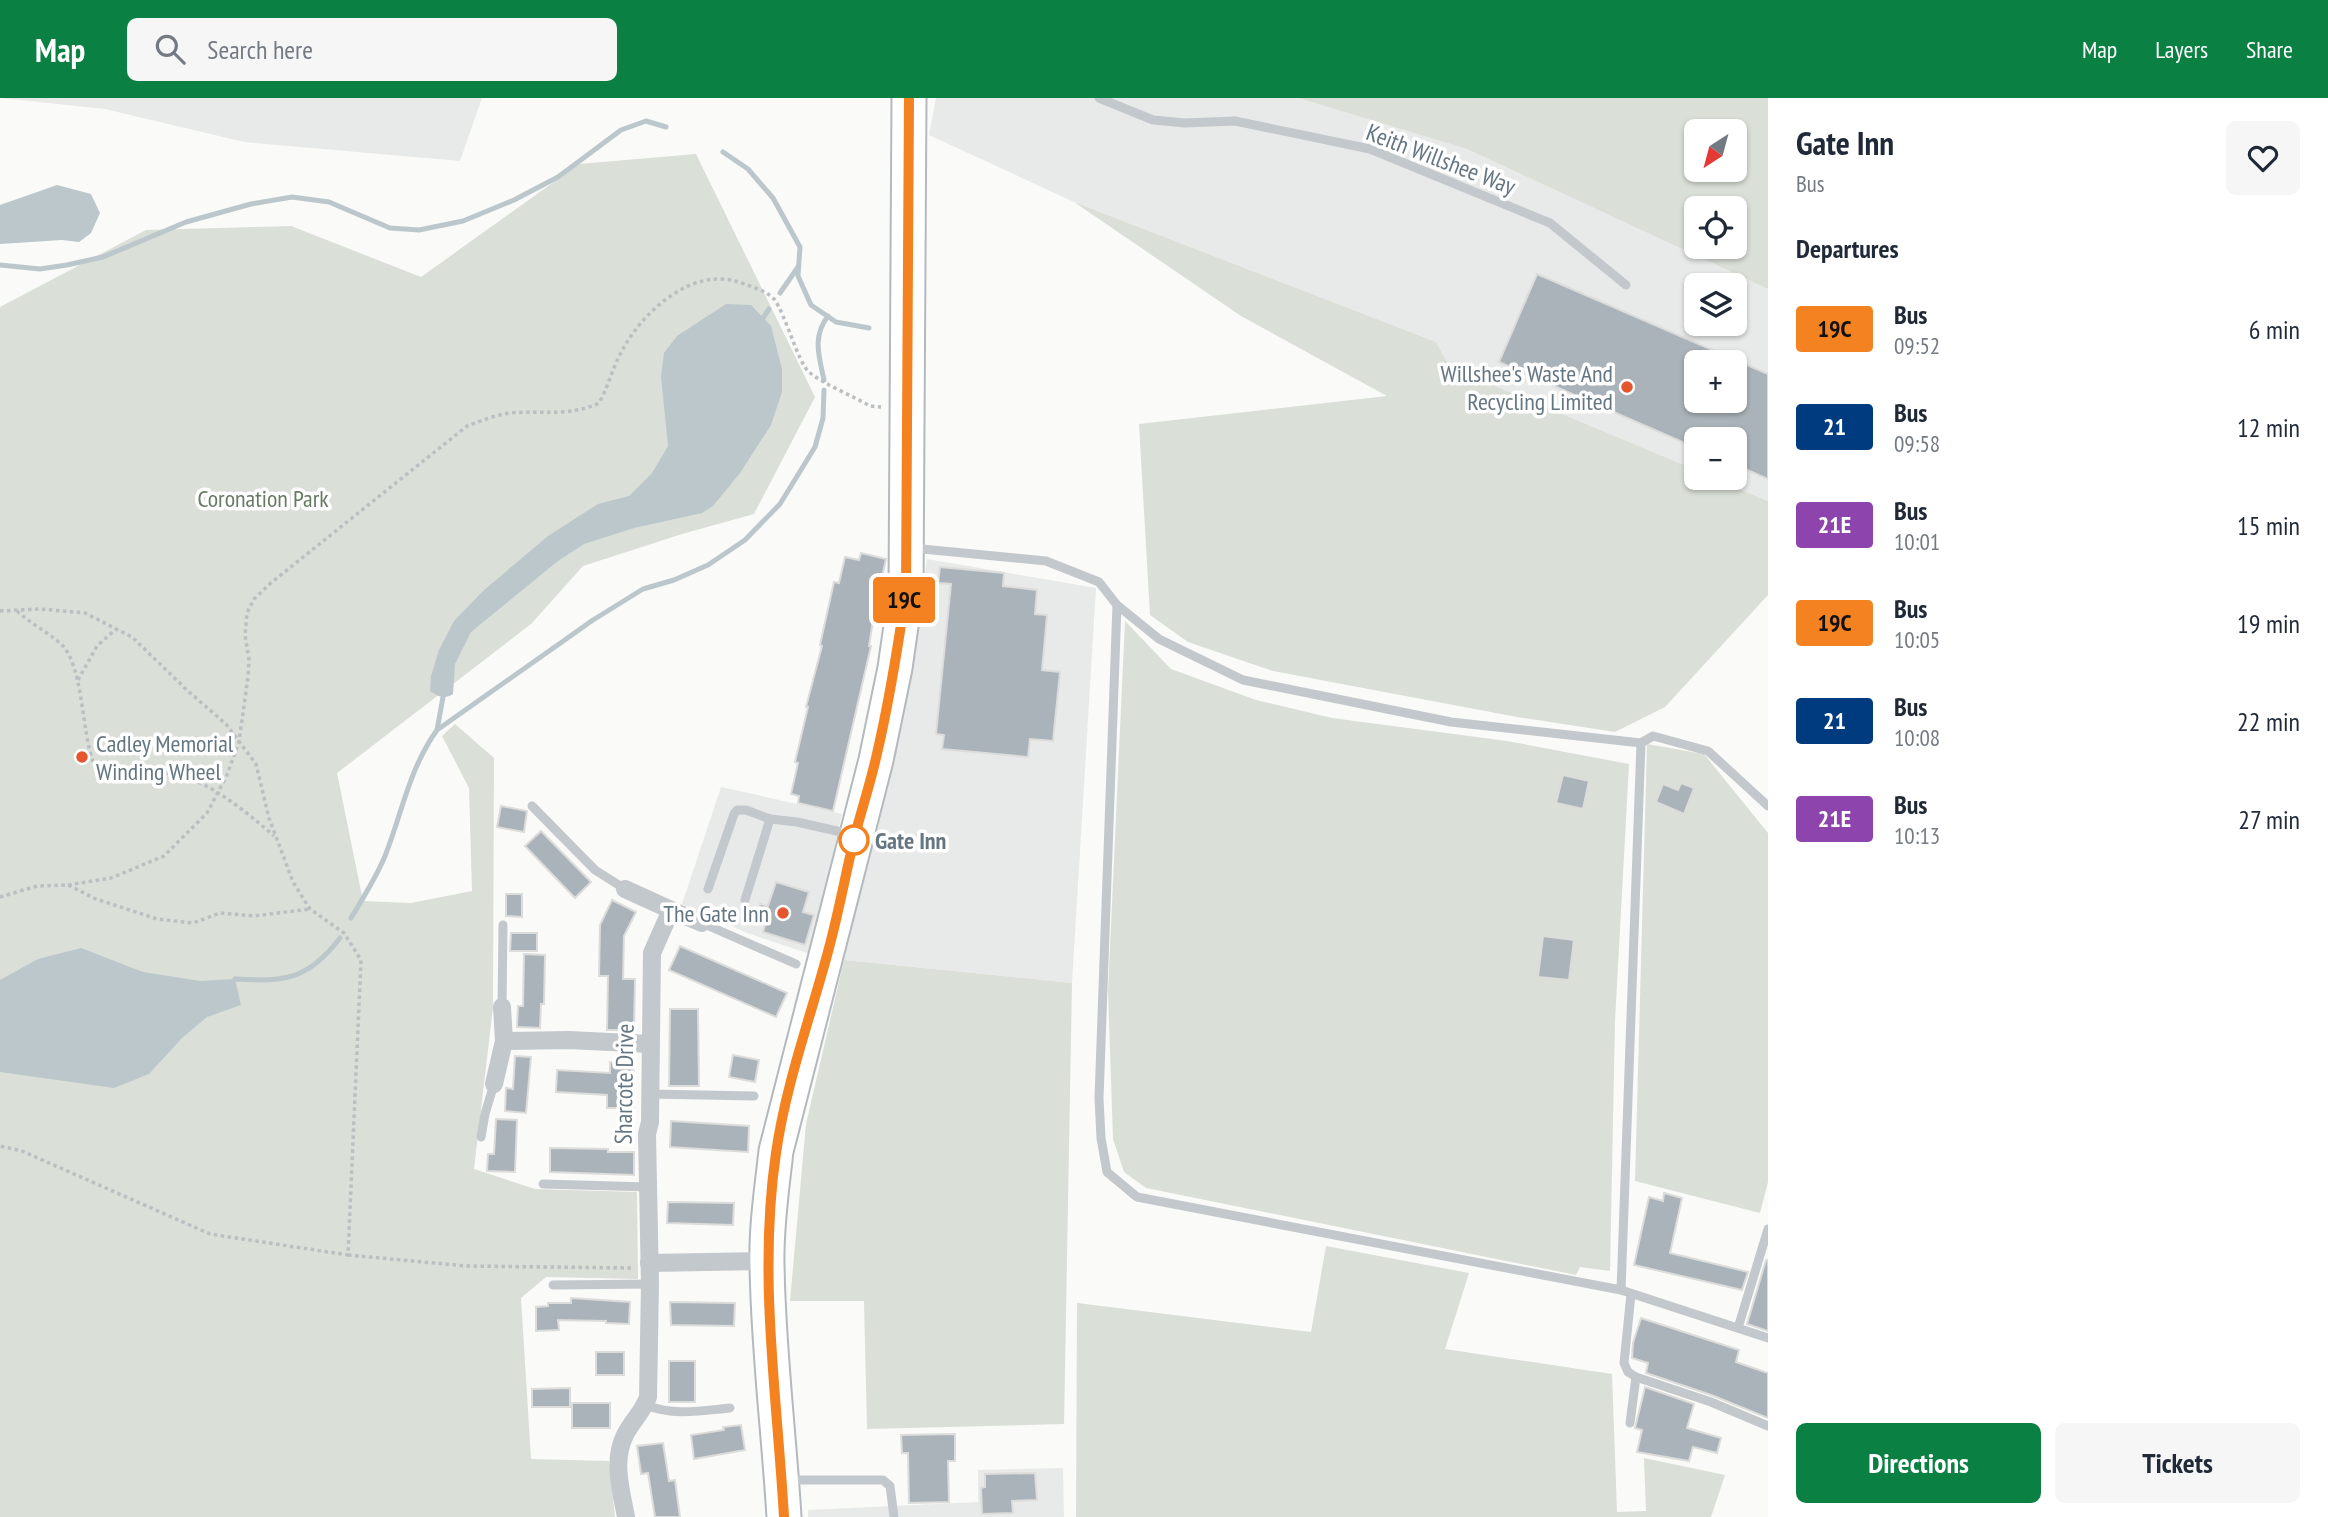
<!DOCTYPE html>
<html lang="en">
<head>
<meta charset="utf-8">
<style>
	:root { --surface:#fff; --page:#f6f6f7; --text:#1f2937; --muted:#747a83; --accent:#0b8043 }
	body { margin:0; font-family:"PT Sans Narrow",sans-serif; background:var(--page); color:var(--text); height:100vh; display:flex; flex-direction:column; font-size:26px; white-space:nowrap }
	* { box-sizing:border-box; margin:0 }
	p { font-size:23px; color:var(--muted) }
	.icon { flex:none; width:38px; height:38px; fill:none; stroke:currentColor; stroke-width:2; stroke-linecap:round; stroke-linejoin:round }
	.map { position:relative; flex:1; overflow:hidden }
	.drawer { display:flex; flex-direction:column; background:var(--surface); width:560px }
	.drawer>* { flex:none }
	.badge { padding:0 14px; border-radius:5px; font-size:24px; line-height:46px }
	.needle { width:46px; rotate:216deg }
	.controls { position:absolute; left:1684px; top:21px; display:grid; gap:14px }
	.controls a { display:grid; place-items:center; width:63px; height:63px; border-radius:10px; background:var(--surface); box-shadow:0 2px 5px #0004; font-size:35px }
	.map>.badge { position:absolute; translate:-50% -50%; box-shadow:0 0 0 4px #fff }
	h2 { padding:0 28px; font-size:26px; line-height:63px }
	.round { display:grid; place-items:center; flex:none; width:74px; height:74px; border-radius:10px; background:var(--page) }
	.overview { display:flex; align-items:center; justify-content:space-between; height:119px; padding:0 28px }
	h1 { font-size:33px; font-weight:700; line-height:52px }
	.action { display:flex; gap:14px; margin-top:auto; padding:14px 28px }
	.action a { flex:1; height:80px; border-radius:10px; background:var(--accent); color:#fff; font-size:28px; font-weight:700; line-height:80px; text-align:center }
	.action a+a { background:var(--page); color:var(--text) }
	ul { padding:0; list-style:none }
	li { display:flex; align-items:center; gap:21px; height:98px; padding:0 28px }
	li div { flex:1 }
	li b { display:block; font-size:26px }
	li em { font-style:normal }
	li .badge { min-width:77px; font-weight:700; text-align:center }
	header { display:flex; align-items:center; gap:42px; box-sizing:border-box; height:98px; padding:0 35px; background:var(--accent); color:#fff }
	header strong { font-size:33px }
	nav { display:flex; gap:38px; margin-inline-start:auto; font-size:24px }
	.search { width:490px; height:63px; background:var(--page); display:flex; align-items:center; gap:18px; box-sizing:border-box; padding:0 24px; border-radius:10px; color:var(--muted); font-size:26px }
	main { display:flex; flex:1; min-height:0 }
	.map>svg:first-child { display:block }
	.built { fill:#e8e9e9; fill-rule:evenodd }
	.green { fill:#dadfd7; fill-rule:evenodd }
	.water { fill:#bbc7cb }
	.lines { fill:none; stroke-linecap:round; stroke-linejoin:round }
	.stream { stroke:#bbc7cb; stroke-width:5 }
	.building { fill:#aab3b9; stroke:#dcdcda; stroke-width:2; fill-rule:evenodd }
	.highway-casing { stroke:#b4b9bd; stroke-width:37 }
	.path { stroke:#bbbfc2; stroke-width:3.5; stroke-dasharray:3.5 3.5; stroke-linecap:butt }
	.lane { stroke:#c3c8cc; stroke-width:9 }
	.street { stroke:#c3c8cc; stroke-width:18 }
	.highway { stroke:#fff; stroke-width:33 }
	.line-casing { stroke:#fff; stroke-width:16 }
	.line { stroke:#f58220; stroke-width:10 }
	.poi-dot { fill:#e4572e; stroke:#fff; stroke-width:2.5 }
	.stop-dot { fill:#fff; stroke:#f58220; stroke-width:3.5 }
	.labels { text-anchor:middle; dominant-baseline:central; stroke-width:7; stroke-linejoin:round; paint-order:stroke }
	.street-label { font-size:24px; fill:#657683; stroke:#fff }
	.poi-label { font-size:24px; fill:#657683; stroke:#fff; text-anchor:end }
	.park-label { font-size:24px; fill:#687a64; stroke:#fff }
	.stop-label { font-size:24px; font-weight:bold; fill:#657683; stroke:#fff; text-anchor:start }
</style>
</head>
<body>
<header>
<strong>Map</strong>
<div class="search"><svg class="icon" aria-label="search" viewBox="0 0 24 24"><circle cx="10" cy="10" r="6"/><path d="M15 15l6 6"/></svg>Search here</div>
<nav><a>Map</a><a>Layers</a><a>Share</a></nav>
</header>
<main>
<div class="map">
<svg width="1768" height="1419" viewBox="0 0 1768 1419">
	<rect width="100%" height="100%" fill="#fafaf8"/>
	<g class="built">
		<path d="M0,0H482L460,63L244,44L105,11Z"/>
		<path d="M936,0H1298L1467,51L1768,191V403L1713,380H1734V341H1696V372L1450,269L1436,244L1074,104L929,37ZM1696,187H1734V226H1696ZM1696,264H1734V303H1696Z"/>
		<path d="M927,461L1096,490L1072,885L844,862L909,584Z"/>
		<path d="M721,689L842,716L810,856L747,835L682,806Z"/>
		<path d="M1063,1370L1064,1419H808V1412L978,1404V1372Z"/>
	</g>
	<g class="green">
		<path d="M1298,0H1768V191L1467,51ZM1696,33H1734V72H1696ZM1696,110H1734V149H1696Z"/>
		<path d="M696,56L815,299L754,416L682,436L583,468L531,526L337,675L363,803L411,805L472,793L469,690L442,638L455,626L494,660L493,909L474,1071L535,1091L637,1094L638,1181L546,1179L521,1200L531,1361L609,1363L615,1419H0V209L146,132L291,128L421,179L579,66Z"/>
		<path d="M1074,104L1436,244L1450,269L1696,372V380H1713L1768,403V497L1665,609L1615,634L1517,619L1273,573L1188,544L1150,517L1139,326L1387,298L1241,218Z"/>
		<path d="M1125,523L1171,571L1256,602L1332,620L1507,643L1629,666L1615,923L1610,1173L1580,1169L1576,1177L1146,1090L1124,1074L1113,1041L1108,893Z"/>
		<path d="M1647,646L1704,656L1768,735V1084L1760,1115L1635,1083Z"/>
		<path d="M844,862L1072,885L1064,1326L867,1331L864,1203H790L806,1026Z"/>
		<path d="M1326,1148L1469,1175L1445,1251L1612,1276L1617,1414L1646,1413L1644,1360L1725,1377L1711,1419H1076L1077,1205L1311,1234Z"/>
	</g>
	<g class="water">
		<path d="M57,87L91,96L100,115L91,135L79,144L62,142L0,146V107Z"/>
		<path d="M726,206L751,207L771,228L782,271V294L771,327L740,375L713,408L702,415L634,430L584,446L558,463L471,534L455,566L453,596C444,602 438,598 430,593L431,578L439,552L454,523L483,493L548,438L598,406L629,398L652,375L668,348L661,278L664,255L677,238Z"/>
		<path d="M81,850L143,874L200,883L235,881L241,907L207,919L182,940L149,976L114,990L0,974V882L38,861Z"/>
	</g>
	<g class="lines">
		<g class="stream">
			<path d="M723,54L748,71L773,100L800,149L798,178L811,207L836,224L869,230"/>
			<path d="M0,167L40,171L67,167L103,159L186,124L251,106L292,99L329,104L390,130L419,132L463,123L514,102L558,79L621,32L646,23L666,29"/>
			<path d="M780,195L798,169"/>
			<path d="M763,220L769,211"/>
			<path d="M824,282C819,258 812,239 828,218"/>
			<path d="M437,632L443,599"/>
			<path d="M351,820C363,800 376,780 385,758C402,715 409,671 437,632L593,522L643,491L674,482L708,467L745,442L780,406L815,349L823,320L824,292"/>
			<path d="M235,881C285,884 308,882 340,840"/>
		</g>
	</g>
	<g class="building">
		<path d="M1537,176L1768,276V381L1734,366V341H1696V350L1499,264ZM1696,264H1734V303H1696Z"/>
		<path d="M861,455L886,461L874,516L869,548H871L833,713L798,705L799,698L791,696L798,665L795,664L808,609H806L822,548L820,547L834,484L839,485L845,459L859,462Z"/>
		<path d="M940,469L1004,475L1003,488L1037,492L1035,516L1047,517L1042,572L1060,574L1053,643L1030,641L1028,659L942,651L944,637L936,636L951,486L938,485Z"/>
		<path d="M1563,677L1589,683L1583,711L1556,705Z"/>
		<path d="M1681,685L1694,690L1684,716L1656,704L1663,686L1678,692Z"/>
		<path d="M501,708L527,713L524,734L497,729Z"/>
		<path d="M541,733L591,784L575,800L525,748Z"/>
		<path d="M776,784L809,794L803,814L814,817L805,847L763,834L765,827L755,824L760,806L768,808Z"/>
		<path d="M506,796H522V819L506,818Z"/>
		<path d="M612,802L636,814L624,838L623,881H635L634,932H607L608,878H599L600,827Z"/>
		<path d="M511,835H537V853H510Z"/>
		<path d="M1543,838L1574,842L1569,882L1538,879Z"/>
		<path d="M680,848L787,895L776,919L669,872Z"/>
		<path d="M524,856L545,857L544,906H541L540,930L517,929L518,908H523Z"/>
		<path d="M670,911H698L699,988H669Z"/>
		<path d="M733,957L759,962L755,984L729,979Z"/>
		<path d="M515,958L531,959L526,1015L505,1013L506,990L513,991Z"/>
		<path d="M610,964L634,966V1010H607V997L556,994L557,972L610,975Z"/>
		<path d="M496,1021L517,1022L515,1074L487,1073L488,1056H494Z"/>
		<path d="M671,1023L749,1028L748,1054L670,1049Z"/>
		<path d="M550,1050L608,1051V1054H634V1077L550,1074Z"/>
		<path d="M1664,1095L1682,1100L1670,1155L1748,1174L1742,1192L1634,1167L1649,1099L1663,1103Z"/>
		<path d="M668,1104L734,1105L733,1127L667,1125Z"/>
		<path d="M1766,1162H1768V1233L1747,1226Z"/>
		<path d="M571,1200L630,1204L629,1226L606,1225V1223L558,1222L559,1232L536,1233V1209L548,1208V1205H571Z"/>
		<path d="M670,1204L735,1205L734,1228L671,1227Z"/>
		<path d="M1641,1220L1739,1252L1736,1264L1768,1275V1320L1714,1298L1646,1275L1648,1265L1632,1260L1633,1245Z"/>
		<rect x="596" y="1254" width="28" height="23"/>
		<rect x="669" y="1263" width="26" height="41"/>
		<path d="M1645,1289L1694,1306L1687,1330L1721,1340L1717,1355L1693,1349L1689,1363L1637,1354L1642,1332L1635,1330Z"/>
		<path d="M570,1290V1309H532V1291Z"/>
		<rect x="572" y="1305" width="38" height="25"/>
		<path d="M741,1327L745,1352L694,1361L691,1337L724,1332L723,1329Z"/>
		<path d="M955,1336V1363H948L949,1404L909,1405L908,1355H902L901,1337Z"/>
		<path d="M663,1345L669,1383L675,1382L680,1419H655L648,1375L641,1376L637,1348Z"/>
		<path d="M1035,1375L1037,1402L1012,1403L1013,1415L982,1416L981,1390L985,1389V1376Z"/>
	</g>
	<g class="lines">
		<defs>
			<path id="highway" d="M784,1419C779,1335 768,1250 767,1166C766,1128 772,1090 776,1053L876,662L895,570L906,493L909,0"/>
		</defs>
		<use href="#highway" class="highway-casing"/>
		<g class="path">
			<path d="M0,513L40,511L85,515L132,539L189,594L226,626L256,666L269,720L293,784L310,811L344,835L361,862L348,1157L210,1136L22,1053L0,1048"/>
			<path d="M17,513C31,526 48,534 61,546C84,568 81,634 94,666C127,671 168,671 200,685C227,698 251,718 274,738"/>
			<path d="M78,582L97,548L116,531"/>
			<path d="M68,787L111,780L164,758L207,715L227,677L239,644L248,579L249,562L245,537L247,515L254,501L272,484L467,328C481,323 495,317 510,315C542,312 569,319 599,305C609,287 613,268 623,251C643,214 690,171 735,183C747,187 766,192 774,201C786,217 798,265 809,274C823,286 853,298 870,308L881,309"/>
			<path d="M0,799L37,788L68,787L96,801L157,821L193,825L220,815L254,818L310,811"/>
			<path d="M348,1157L466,1168L632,1170"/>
		</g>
		<g class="lane">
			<path d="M1099,0L1153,22L1185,25L1235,23L1370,51L1550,125L1626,187"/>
			<path d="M912,450L1046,463L1099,484L1117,507L1159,541L1243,582L1451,624L1641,645L1653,638L1708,653L1768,708"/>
			<path d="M1117,507L1099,1000L1101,1040L1107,1074L1137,1099L1621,1192L1768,1240"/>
			<path d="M532,708L595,772L625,791"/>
			<path d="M708,791L734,716L737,712H746L770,721"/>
			<path d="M745,802L770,721L797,724L850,736"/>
			<path d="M702,825L796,866"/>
			<path d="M502,909L503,827"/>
			<path d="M650,996L754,998"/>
			<path d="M481,1039L485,1016L494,986"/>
			<path d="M543,1086L649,1089"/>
			<path d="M553,1187L650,1186"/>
			<path d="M1621,1192L1641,645"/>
			<path d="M1631,1196L1624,1265L1628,1274L1636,1279L1711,1304L1768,1328"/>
			<path d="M1738,1230L1768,1131"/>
			<path d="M645,1307C675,1318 699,1313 730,1310"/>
			<path d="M1630,1325L1636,1279"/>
			<path d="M789,1382H883L890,1388L894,1419"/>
		</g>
		<g class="street">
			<path d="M625,791L671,812"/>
			<path d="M504,943L569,942L650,946"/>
			<path d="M494,986L504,943L502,909"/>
			<path d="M649,1165L766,1163"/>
			<path d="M626,1419C621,1392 612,1363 625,1337C632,1323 643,1314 648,1299L650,1186L647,1036L650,1024L652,855L671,812L702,825"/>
		</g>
		<use href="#highway" class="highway"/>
	</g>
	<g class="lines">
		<defs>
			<path id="line" d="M784,1419C777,1297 758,1177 776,1055C786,985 811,918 829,850C839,813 846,774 855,737C862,711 870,686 876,660C889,605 898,549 906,493L909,0"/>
		</defs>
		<use href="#line" class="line-casing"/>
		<use href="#line" class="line"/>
	</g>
	<g class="poi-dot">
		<circle cx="1627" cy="289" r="7"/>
		<circle cx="82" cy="659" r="7"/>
		<circle cx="783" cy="815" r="7"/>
	</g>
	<circle class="stop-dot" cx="854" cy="742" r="14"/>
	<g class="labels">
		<g class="street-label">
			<text transform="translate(1441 61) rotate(21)">Keith Willshee Way</text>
			<text transform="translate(624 986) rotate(-89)">Sharcote Drive</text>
		</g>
		<g class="poi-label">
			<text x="1613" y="275">Willshee's Waste And<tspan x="1613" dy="28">Recycling Limited</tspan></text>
			<text x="96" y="645" text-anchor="start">Cadley Memorial<tspan x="96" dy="28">Winding Wheel</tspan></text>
			<text x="769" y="815">The Gate Inn</text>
		</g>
		<g class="park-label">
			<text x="263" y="400">Coronation Park</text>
		</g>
		<g class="stop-label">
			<text x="875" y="742">Gate Inn</text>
		</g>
	</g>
</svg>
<div class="controls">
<a><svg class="needle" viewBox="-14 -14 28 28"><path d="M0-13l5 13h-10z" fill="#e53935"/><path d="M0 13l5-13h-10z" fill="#747a83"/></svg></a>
<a><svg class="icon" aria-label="locate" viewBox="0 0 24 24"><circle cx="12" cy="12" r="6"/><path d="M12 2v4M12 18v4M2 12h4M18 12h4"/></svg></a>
<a><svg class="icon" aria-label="layers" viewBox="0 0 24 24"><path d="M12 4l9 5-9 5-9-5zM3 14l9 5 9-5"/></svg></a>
<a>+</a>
<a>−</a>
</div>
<b class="badge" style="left:904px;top:502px;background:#f58220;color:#111">19C</b>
</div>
<section class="drawer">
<div class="overview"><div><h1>Gate Inn</h1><p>Bus</p></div><a class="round"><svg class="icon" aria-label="heart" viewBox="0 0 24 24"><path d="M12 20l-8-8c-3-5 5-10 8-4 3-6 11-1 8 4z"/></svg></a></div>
<h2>Departures</h2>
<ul>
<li><span class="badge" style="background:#f58220;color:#111">19C</span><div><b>Bus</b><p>09:52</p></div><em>6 min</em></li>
<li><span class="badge" style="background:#003b80;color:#fff">21</span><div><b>Bus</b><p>09:58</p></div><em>12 min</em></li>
<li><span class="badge" style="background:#8e44ad;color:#fff">21E</span><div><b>Bus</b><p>10:01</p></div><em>15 min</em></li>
<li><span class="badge" style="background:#f58220;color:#111">19C</span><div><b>Bus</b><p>10:05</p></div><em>19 min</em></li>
<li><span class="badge" style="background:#003b80;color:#fff">21</span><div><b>Bus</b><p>10:08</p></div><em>22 min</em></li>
<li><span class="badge" style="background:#8e44ad;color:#fff">21E</span><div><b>Bus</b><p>10:13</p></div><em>27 min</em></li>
</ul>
<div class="action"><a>Directions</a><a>Tickets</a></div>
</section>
</main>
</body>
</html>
